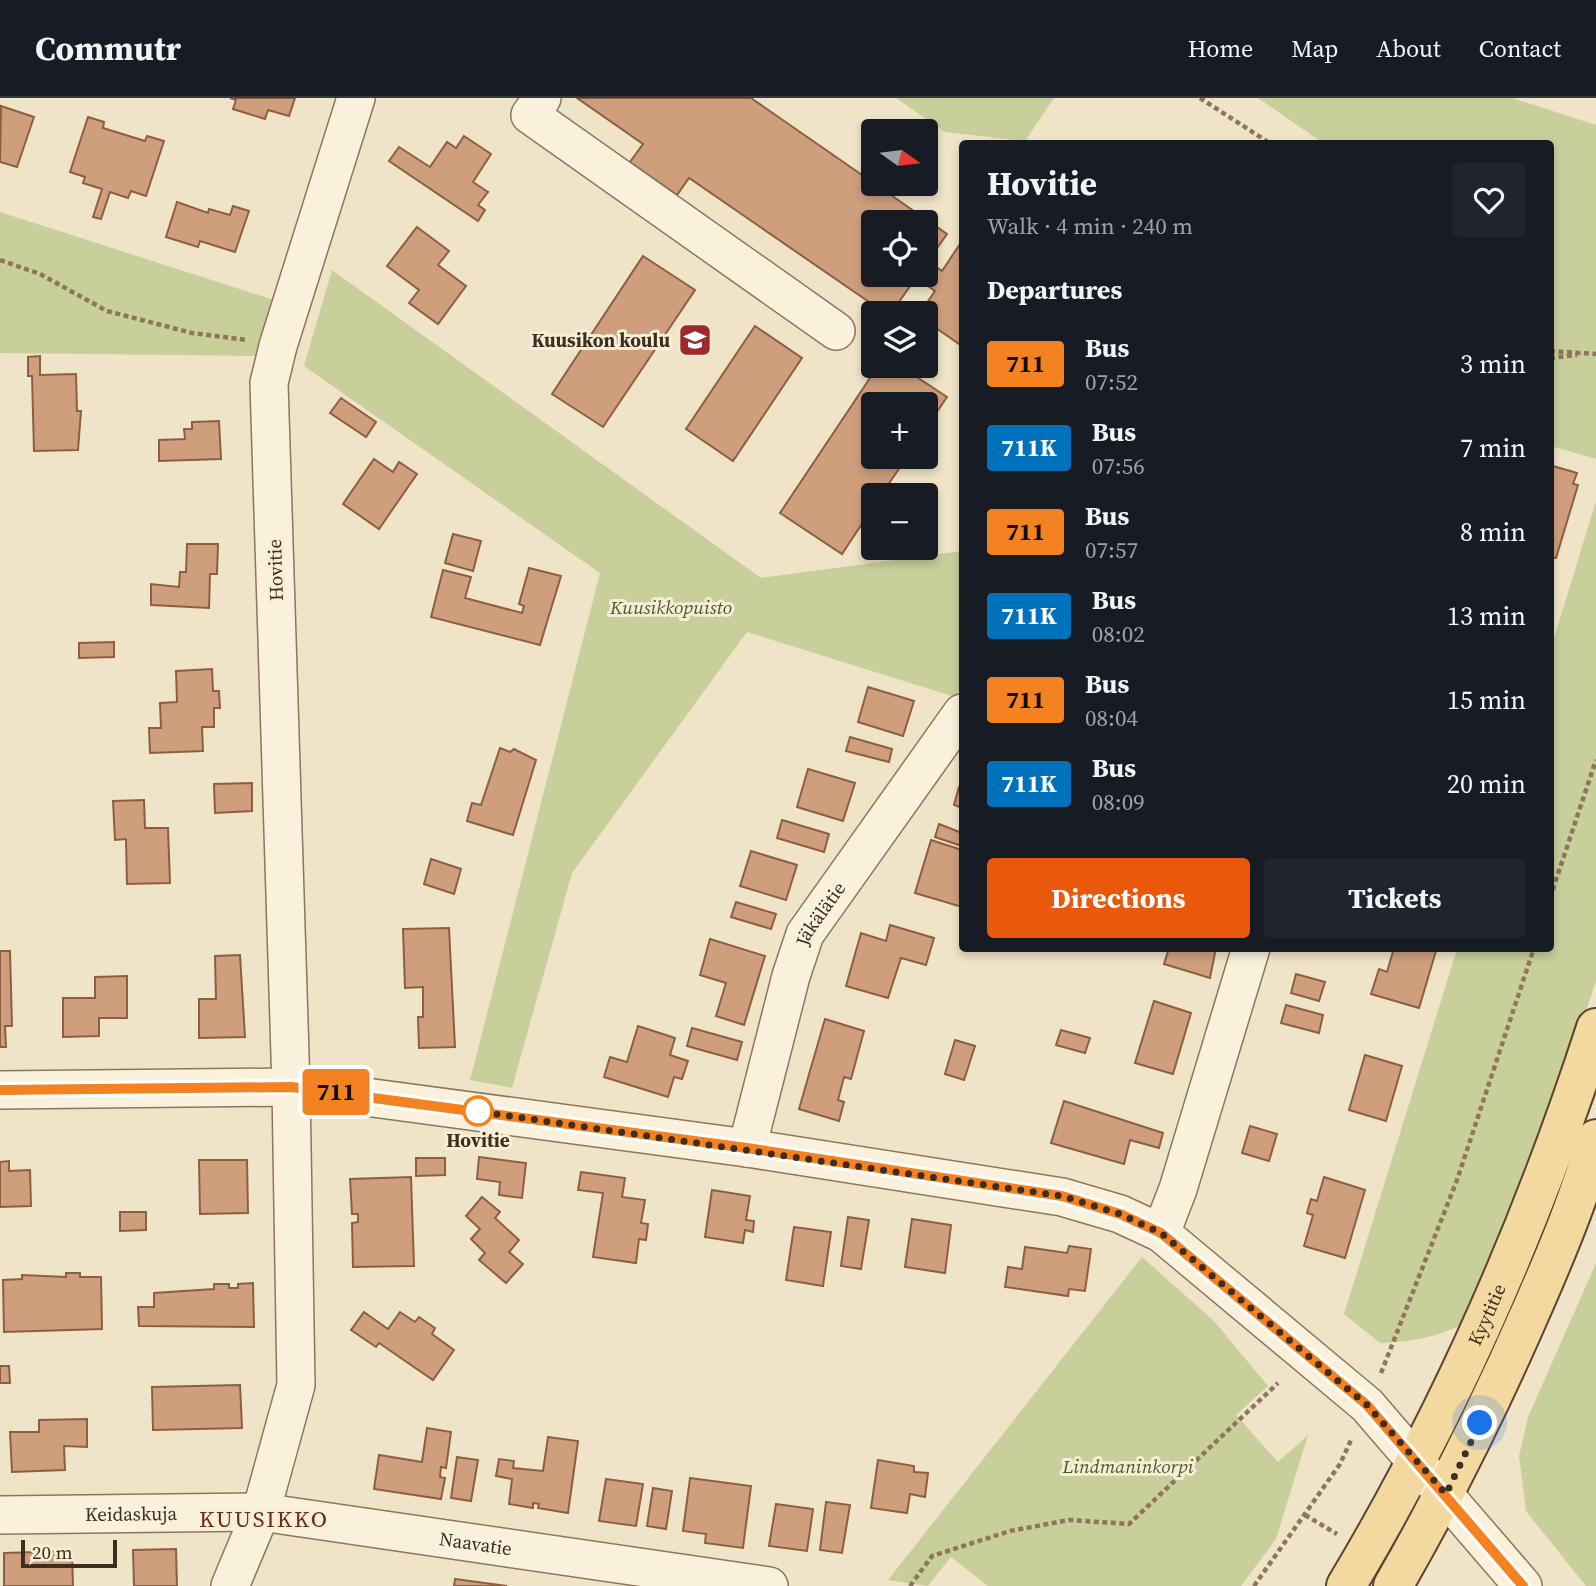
<!DOCTYPE html>
<html lang="en">
<head>
<meta charset="utf-8">
<style>
	:root { --surface:#171b24; --page:#20242c; --text:#f1f3f6; --muted:#9ea1a6; --line:#363941; --accent:#ea580c }
	body { margin:0; font-family:"Source Serif 4",serif; background:var(--page); color:var(--text); height:100vh; display:flex; flex-direction:column; font-size:26px; white-space:nowrap }
	* { box-sizing:border-box; margin:0 }
	p { font-size:23px; color:var(--muted) }
	.icon { flex:none; width:38px; height:38px; fill:none; stroke:currentColor; stroke-width:2; stroke-linecap:round; stroke-linejoin:round }
	.map { position:relative; flex:1; overflow:hidden }
	.panel { position:absolute; left:959px; top:42px; width:595px; height:812px; display:flex; flex-direction:column; background:var(--surface); border-radius:7px; box-shadow:0 4px 10px #0003 }
	.panel>* { flex:none }
	.badge { padding:0 14px; border-radius:5px; font-size:24px; line-height:46px }
	.needle { width:46px; rotate:104deg }
	.tools { position:absolute; left:861px; top:21px; display:grid; gap:14px }
	.tools a { display:grid; place-items:center; width:77px; height:77px; border-radius:7px; background:var(--surface); box-shadow:0 4px 10px #0003; font-size:35px }
	.scale { position:absolute; left:21px; bottom:18px; width:96px; box-sizing:border-box; padding-left:7px; border:4px solid #3d2e20; border-top:0; font-size:19px; line-height:24px; white-space:nowrap; color:#3d2e20; -webkit-text-stroke:5px #f7eed8; paint-order:stroke }
	.you { position:absolute; width:35px; height:35px; margin:-18px; border:5px solid #fff; border-radius:50%; background:#1a73e8; box-shadow:0 0 0 10px #1a73e833 }
	.map>.badge { position:absolute; translate:-50% -50%; box-shadow:0 0 0 4px #fff }
	h2 { padding:0 28px; font-size:26px; line-height:63px }
	.round { display:grid; place-items:center; flex:none; width:74px; height:74px; border-radius:7px; background:var(--page) }
	.summary { display:flex; align-items:center; justify-content:space-between; height:119px; padding:0 28px }
	h1 { font-size:33px; font-weight:700; line-height:52px }
	.cta { display:flex; gap:14px; margin-top:auto; padding:14px 28px }
	.cta a { flex:1; height:80px; border-radius:7px; background:var(--accent); color:#fff; font-size:28px; font-weight:700; line-height:80px; text-align:center }
	.cta a+a { background:var(--page); color:var(--text) }
	ul { padding:0; list-style:none }
	li { display:flex; align-items:center; gap:21px; height:84px; padding:0 28px }
	li div { flex:1 }
	li b { display:block; font-size:26px }
	li em { font-style:normal }
	li .badge { min-width:77px; font-weight:700; text-align:center }
	header { display:flex; align-items:center; gap:42px; box-sizing:border-box; height:98px; padding:0 35px; background:var(--surface); border-bottom:2px solid var(--line) }
	header strong { font-size:33px }
	nav { display:flex; gap:38px; margin-inline-start:auto; font-size:24px }
	.map>svg:first-child { display:block }
	.green { fill:#c9cf9b }
	.building { fill:#cf9f7d; stroke:#8d5f41; stroke-width:2; fill-rule:evenodd }
	.lines { fill:none; stroke-linecap:round; stroke-linejoin:round }
	.minor-casing { stroke:#8d765c; stroke-width:40 }
	.major-casing { stroke:#5b4430; stroke-width:42 }
	.path { stroke:#8d765c; stroke-width:4.5; stroke-dasharray:5 3.5; stroke-linecap:butt }
	.minor { stroke:#faf1dc; stroke-width:37 }
	.major { stroke:#f3d9a0; stroke-width:38 }
	.line-casing { stroke:#fff; stroke-width:16 }
	.line { stroke:#f58220; stroke-width:10 }
	.walk { stroke:#3d2e20; stroke-width:7; stroke-dasharray:0 12.6 }
	.stop-dot { fill:#fff; stroke:#f58220; stroke-width:3.5 }
	.labels { text-anchor:middle; dominant-baseline:central; stroke-width:6; stroke-linejoin:round; paint-order:stroke }
	.poi-label { font-size:19px; font-weight:bold; fill:#3d2e20; stroke:#f7eed8; text-anchor:end }
	.street-label { font-size:19px; fill:#3d2e20; stroke:#f7eed8 }
	.park-label { font-size:19px; font-style:italic; fill:#4d5a26; stroke:#f7eed8 }
	.stop-label { font-size:19px; font-weight:bold; fill:#3d2e20; stroke:#f7eed8 }
	.quarter-label { font-size:23px; letter-spacing:2px; fill:#6b2e1e; stroke:#f7eed8 }
</style>
</head>
<body>
<header>
<strong>Commutr</strong>
<nav><a>Home</a><a>Map</a><a>About</a><a>Contact</a></nav>
</header>
<div class="map">
<svg width="1596" height="1488" viewBox="0 0 1596 1488">
	<rect width="100%" height="100%" fill="#f0e4c8"/>
	<g class="green">
		<path d="M896,0H1054L1025,43L945,34Z"/>
		<path d="M1258,0H1512L1596,27V361L1551,348L1550,46L1323,45Z"/>
		<path d="M0,114L274,202L255,258L0,255Z"/>
		<path d="M332,172L761,480L962,453V588L955,599L747,534L572,775L512,990L470,982L600,475L304,268Z"/>
		<path d="M1596,403V883L1555,1007L1467,1224C1438,1239 1412,1244 1380,1245L1344,1216L1457,851L1550,850L1551,550Z"/>
		<path d="M1142,1159L1214,1223L1268,1288L1236,1317L1278,1364L1308,1337L1276,1441L1241,1488H988L951,1459L928,1488L888,1482Z"/>
		<path d="M1596,1165V1488H1586L1526,1413L1519,1358L1528,1319Z"/>
	</g>
	<g class="building">
		<path d="M230,0H295L289,18L268,12L265,21L233,11L236,2Z"/>
		<path d="M577,0H751L947,136L928,163L942,173L962,143V248L926,223V215H920L935,193L916,180L891,215H885L689,80L677,97L630,64L643,46ZM873,124H926V177H873Z"/>
		<path d="M1,8L34,19L17,69L0,64Z"/>
		<path d="M88,19L104,24L103,30L145,43L147,38L164,43L146,98L131,93L128,100L110,94L101,121L93,119L102,91L83,85L85,79L70,74Z"/>
		<path d="M464,38L491,56L473,84L488,94L478,107L485,112L478,123L389,63L399,49L430,69L447,44L456,50Z"/>
		<path d="M177,104L208,115L209,111L230,117L233,108L249,113L235,154L200,143L198,149L166,139Z"/>
		<path d="M417,129L449,153L438,167L466,188L438,226L409,205L419,192L387,168Z"/>
		<path d="M643,158L695,192L603,329L552,296Z"/>
		<path d="M755,228L802,260L733,363L686,331Z"/>
		<path d="M40,258V277L76,276L77,313H81L78,352L34,353L32,278H28V259Z"/>
		<path d="M878,268H900L947,299L926,330V306H873V359H907L881,397H873V409L842,456L780,415Z"/>
		<path d="M341,300L376,324L366,339L330,315Z"/>
		<path d="M219,323L221,361L159,363V342L185,341L184,331H192V324Z"/>
		<path d="M374,361L393,374L399,364L417,376L379,431L343,406Z"/>
		<path d="M1553,368L1577,375L1573,386L1578,387L1556,460L1550,459Z"/>
		<path d="M453,436L481,443L473,473L445,465Z"/>
		<path d="M187,446H218L217,476H210L209,510L151,507V486L179,489L180,474H186Z"/>
		<path d="M529,470L561,478L540,547L431,519L443,472L471,479L465,500L522,515L524,508L519,506Z"/>
		<path d="M114,544V559L79,560V545Z"/>
		<path d="M212,571L213,593H219L220,610H214V629H202L203,653L150,655L149,630H161L160,605L177,604L176,573Z"/>
		<path d="M868,589L914,603L903,638L858,624Z"/>
		<path d="M850,639L892,651L889,664L846,653Z"/>
		<path d="M500,650L510,654L514,651L536,662L513,737L467,723L472,705L481,707Z"/>
		<path d="M808,671L855,685L843,723L797,709Z"/>
		<path d="M252,685V713L215,715L214,686Z"/>
		<path d="M959,689L962,690V710L954,707Z"/>
		<path d="M144,702L145,730H168L170,785L127,786L126,741L115,742L113,703Z"/>
		<path d="M782,722L829,736L824,754L777,740Z"/>
		<path d="M939,726L962,735V748L935,739Z"/>
		<path d="M931,742L962,752V809L915,795Z"/>
		<path d="M751,753L797,767L786,802L740,788Z"/>
		<path d="M431,761L461,771L454,796L424,786Z"/>
		<path d="M736,804L776,816L771,831L731,819Z"/>
		<path d="M890,827L934,840L926,867L901,860L888,900L846,888L861,835L886,843Z"/>
		<path d="M449,830L455,949L419,950L418,919H423V889L405,890L403,831Z"/>
		<path d="M710,841L765,858L744,927L716,918L726,885L700,877Z"/>
		<path d="M1169,850H1216L1210,880L1164,866Z"/>
		<path d="M1394,850L1436,853L1419,910L1371,896L1379,871L1387,874Z"/>
		<path d="M0,853H10L12,928H5L6,949H0Z"/>
		<path d="M240,857L245,939L199,940V901H216L215,858Z"/>
		<path d="M1296,876L1325,884L1319,903L1291,895Z"/>
		<path d="M127,878V920H99V938L63,939V900H95V879Z"/>
		<path d="M1154,903L1191,915L1173,976L1135,965Z"/>
		<path d="M1286,907L1323,917L1319,935L1281,925Z"/>
		<path d="M825,921L864,933L851,981L844,979L838,1002L844,1004L839,1023L799,1011Z"/>
		<path d="M638,928L675,940L670,957L688,963L682,981L674,979L668,999L604,979L610,959L627,964Z"/>
		<path d="M692,930L742,944L737,962L687,948Z"/>
		<path d="M1061,932L1090,940L1085,955L1056,947Z"/>
		<path d="M955,942L975,948L964,982L945,976Z"/>
		<path d="M1365,957L1402,968L1386,1023L1349,1012Z"/>
		<path d="M1064,1003L1163,1035L1159,1050L1130,1042L1124,1066L1051,1045Z"/>
		<path d="M1250,1028L1277,1036L1269,1063L1242,1055Z"/>
		<path d="M479,1059L526,1065L522,1100L499,1097L500,1084L477,1081Z"/>
		<path d="M416,1060H445V1077L416,1078Z"/>
		<path d="M199,1062H247L248,1115L200,1116Z"/>
		<path d="M9,1063V1073L30,1072L31,1108L0,1109V1064Z"/>
		<path d="M581,1074L625,1080L622,1099L645,1102L641,1125L648,1126L646,1142L639,1141L636,1165L593,1159L603,1095L578,1092Z"/>
		<path d="M411,1079L414,1168L353,1169L352,1125L358,1124V1116H352L350,1081Z"/>
		<path d="M1324,1079L1365,1092L1345,1160L1304,1148L1313,1117L1307,1115L1311,1101L1317,1103Z"/>
		<path d="M712,1092L750,1098L746,1122L754,1123L753,1134L745,1132L743,1145L705,1139Z"/>
		<path d="M482,1099L500,1114L495,1120L519,1142L509,1154L523,1166L506,1185L479,1162L485,1155L471,1141L480,1131L466,1118Z"/>
		<path d="M120,1114H146V1132L120,1133Z"/>
		<path d="M848,1119L869,1122L861,1171L841,1168Z"/>
		<path d="M912,1121L951,1127L945,1175L905,1169Z"/>
		<path d="M794,1129L831,1134L823,1188L786,1182Z"/>
		<path d="M1069,1148L1091,1151L1085,1193L1069,1191L1068,1198L1005,1189L1008,1169L1022,1171L1025,1149L1067,1155Z"/>
		<path d="M66,1175H80V1179H101L102,1231L4,1234L3,1182L22,1181V1177L66,1179Z"/>
		<path d="M253,1185L254,1229L139,1228L138,1209H154V1195L214,1191V1186H229V1190H238V1186Z"/>
		<path d="M364,1214L388,1231L400,1214L415,1224L419,1219L435,1230L432,1236L454,1252L433,1282L379,1245L376,1249L351,1232Z"/>
		<path d="M0,1268H9L10,1285H0Z"/>
		<path d="M240,1287L242,1330L153,1332L152,1289Z"/>
		<path d="M87,1321V1349L64,1348L65,1372L12,1374L10,1334H39V1322Z"/>
		<path d="M427,1330L451,1334L446,1370L441,1369L440,1379L445,1380L441,1401L374,1391L379,1357L422,1364Z"/>
		<path d="M548,1339L578,1343L568,1415L538,1410L539,1406L533,1405V1410L509,1406L512,1381L496,1378L499,1361L514,1363L513,1370L543,1373Z"/>
		<path d="M457,1359L478,1362L471,1403L451,1400Z"/>
		<path d="M878,1362L914,1368V1374L928,1375L925,1399L910,1396L907,1415L871,1410Z"/>
		<path d="M690,1380L751,1388L743,1450L705,1445L706,1436L683,1433Z"/>
		<path d="M606,1381L643,1386L636,1428L599,1423Z"/>
		<path d="M653,1390L672,1393L666,1431L647,1428Z"/>
		<path d="M826,1404L850,1407L842,1455L820,1452Z"/>
		<path d="M776,1406L813,1411L807,1453L769,1448Z"/>
		<path d="M176,1451L177,1488H134L133,1452Z"/>
		<path d="M72,1453L73,1488H4V1455Z"/>
		<path d="M455,1481L507,1488H454Z"/>
	</g>
	<g class="lines">
		<defs>
			<g id="minor">
				<path d="M542,0L530,17L836,233"/>
				<path d="M0,992L291,989L747,1050L1062,1099L1120,1116L1161,1135L1367,1307L1523,1488"/>
				<path id="s1" d="M747,1050L791,878L805,836L962,615"/>
				<path d="M1161,1135L1178,1091L1251,850"/>
				<path id="s2" d="M0,1417L261,1414L769,1488"/>
				<path d="M230,1488L261,1414L296,1287L291,989L269,285L278,248L356,0"/>
			</g>
			<g id="major">
				<path id="s3" d="M1346,1488C1451,1313 1533,1124 1596,930"/>
				<path d="M1393,1488C1446,1396 1492,1303 1534,1206C1558,1151 1580,1098 1596,1041"/>
			</g>
		</defs>
		<use href="#minor" class="minor-casing"/>
		<use href="#major" class="major-casing"/>
		<g class="path">
			<path d="M1200,0L1271,46"/>
			<path d="M0,162L40,176L107,213L192,235L247,242"/>
			<path d="M1550,253L1596,256"/>
			<path d="M1550,260L1577,257"/>
			<path d="M1550,800L1596,662"/>
			<path d="M1381,1275L1457,1082L1534,850"/>
			<path d="M1305,1417L1337,1436"/>
			<path d="M910,1488L932,1458L1010,1433L1069,1422L1129,1426L1278,1285"/>
			<path d="M1254,1488L1340,1366L1352,1340"/>
		</g>
		<use href="#minor" class="minor"/>
		<use href="#major" class="major"/>
	</g>
	<g class="lines">
		<defs>
			<path id="line" d="M0,992L291,989L747,1050L1062,1098L1120,1116L1161,1135L1367,1307L1523,1488"/>
		</defs>
		<use href="#line" class="line-casing"/>
		<use href="#line" class="line"/>
		<path class="walk" d="M478,1013H475L1062,1098L1120,1116L1161,1135L1367,1307L1446,1396L1480,1325"/>
	</g>
	<defs>
		<symbol id="school-square" viewBox="-11 -11 22 22"><rect x="-9" y="-9" width="18" height="18" rx="4" fill="#9e2a2b" stroke="#f7eed8"/><path d="M0-5L7-2L0 1L-7-2ZM-4 1L0 2.5L4 1V4Q0 6-4 4Z" fill="#fff"/></symbol>
	</defs>
	<g fill-rule="evenodd">
		<use href="#school-square" x="676" y="223" width="38" height="38"/>
	</g>
	<circle class="stop-dot" cx="478" cy="1013" r="14"/>
	<g class="labels">
		<g class="poi-label">
			<text x="670" y="242">Kuusikon koulu</text>
		</g>
		<g class="street-label">
			<text transform="translate(275 472) rotate(-92)">Hovitie</text>
			<text stroke="none"><textPath href="#s1" startOffset="247">Jäkälätie</textPath></text>
			<text stroke="none"><textPath href="#s3" startOffset="306">Kyytitie</textPath></text>
			<text stroke="none"><textPath href="#s2" startOffset="131">Keidaskuja</textPath></text>
			<text stroke="none"><textPath href="#s2" startOffset="478">Naavatie</textPath></text>
		</g>
		<g class="park-label">
			<text x="671" y="509">Kuusikkopuisto</text>
			<text x="1128" y="1368">Lindmaninkorpi</text>
		</g>
		<g class="stop-label">
			<text x="478" y="1042">Hovitie</text>
		</g>
		<g class="quarter-label">
			<text x="264" y="1421">KUUSIKKO</text>
		</g>
	</g>
</svg>
<div class="tools">
<a><svg class="needle" viewBox="-14 -14 28 28"><path d="M0-13l5 13h-10z" fill="#e53935"/><path d="M0 13l5-13h-10z" fill="#9ea1a6"/></svg></a>
<a><svg class="icon" aria-label="locate" viewBox="0 0 24 24"><circle cx="12" cy="12" r="6"/><path d="M12 2v4M12 18v4M2 12h4M18 12h4"/></svg></a>
<a><svg class="icon" aria-label="layers" viewBox="0 0 24 24"><path d="M12 4l9 5-9 5-9-5zM3 14l9 5 9-5"/></svg></a>
<a>+</a>
<a>−</a>
</div>
<div class="scale">20 m</div>
<div class="you" style="left:1480px;top:1325px"></div>
<b class="badge" style="left:336px;top:994px;background:#f58220;color:#111">711</b>
<section class="panel">
<div class="summary"><div><h1>Hovitie</h1><p>Walk · 4 min · 240 m</p></div><a class="round"><svg class="icon" aria-label="heart" viewBox="0 0 24 24"><path d="M12 20l-8-8c-3-5 5-10 8-4 3-6 11-1 8 4z"/></svg></a></div>
<h2>Departures</h2>
<ul>
<li><span class="badge" style="background:#f58220;color:#111">711</span><div><b>Bus</b><p>07:52</p></div><em>3 min</em></li>
<li><span class="badge" style="background:#0072bc;color:#fff">711K</span><div><b>Bus</b><p>07:56</p></div><em>7 min</em></li>
<li><span class="badge" style="background:#f58220;color:#111">711</span><div><b>Bus</b><p>07:57</p></div><em>8 min</em></li>
<li><span class="badge" style="background:#0072bc;color:#fff">711K</span><div><b>Bus</b><p>08:02</p></div><em>13 min</em></li>
<li><span class="badge" style="background:#f58220;color:#111">711</span><div><b>Bus</b><p>08:04</p></div><em>15 min</em></li>
<li><span class="badge" style="background:#0072bc;color:#fff">711K</span><div><b>Bus</b><p>08:09</p></div><em>20 min</em></li>
</ul>
<div class="cta"><a>Directions</a><a>Tickets</a></div>
</section>
</div>
</body>
</html>
